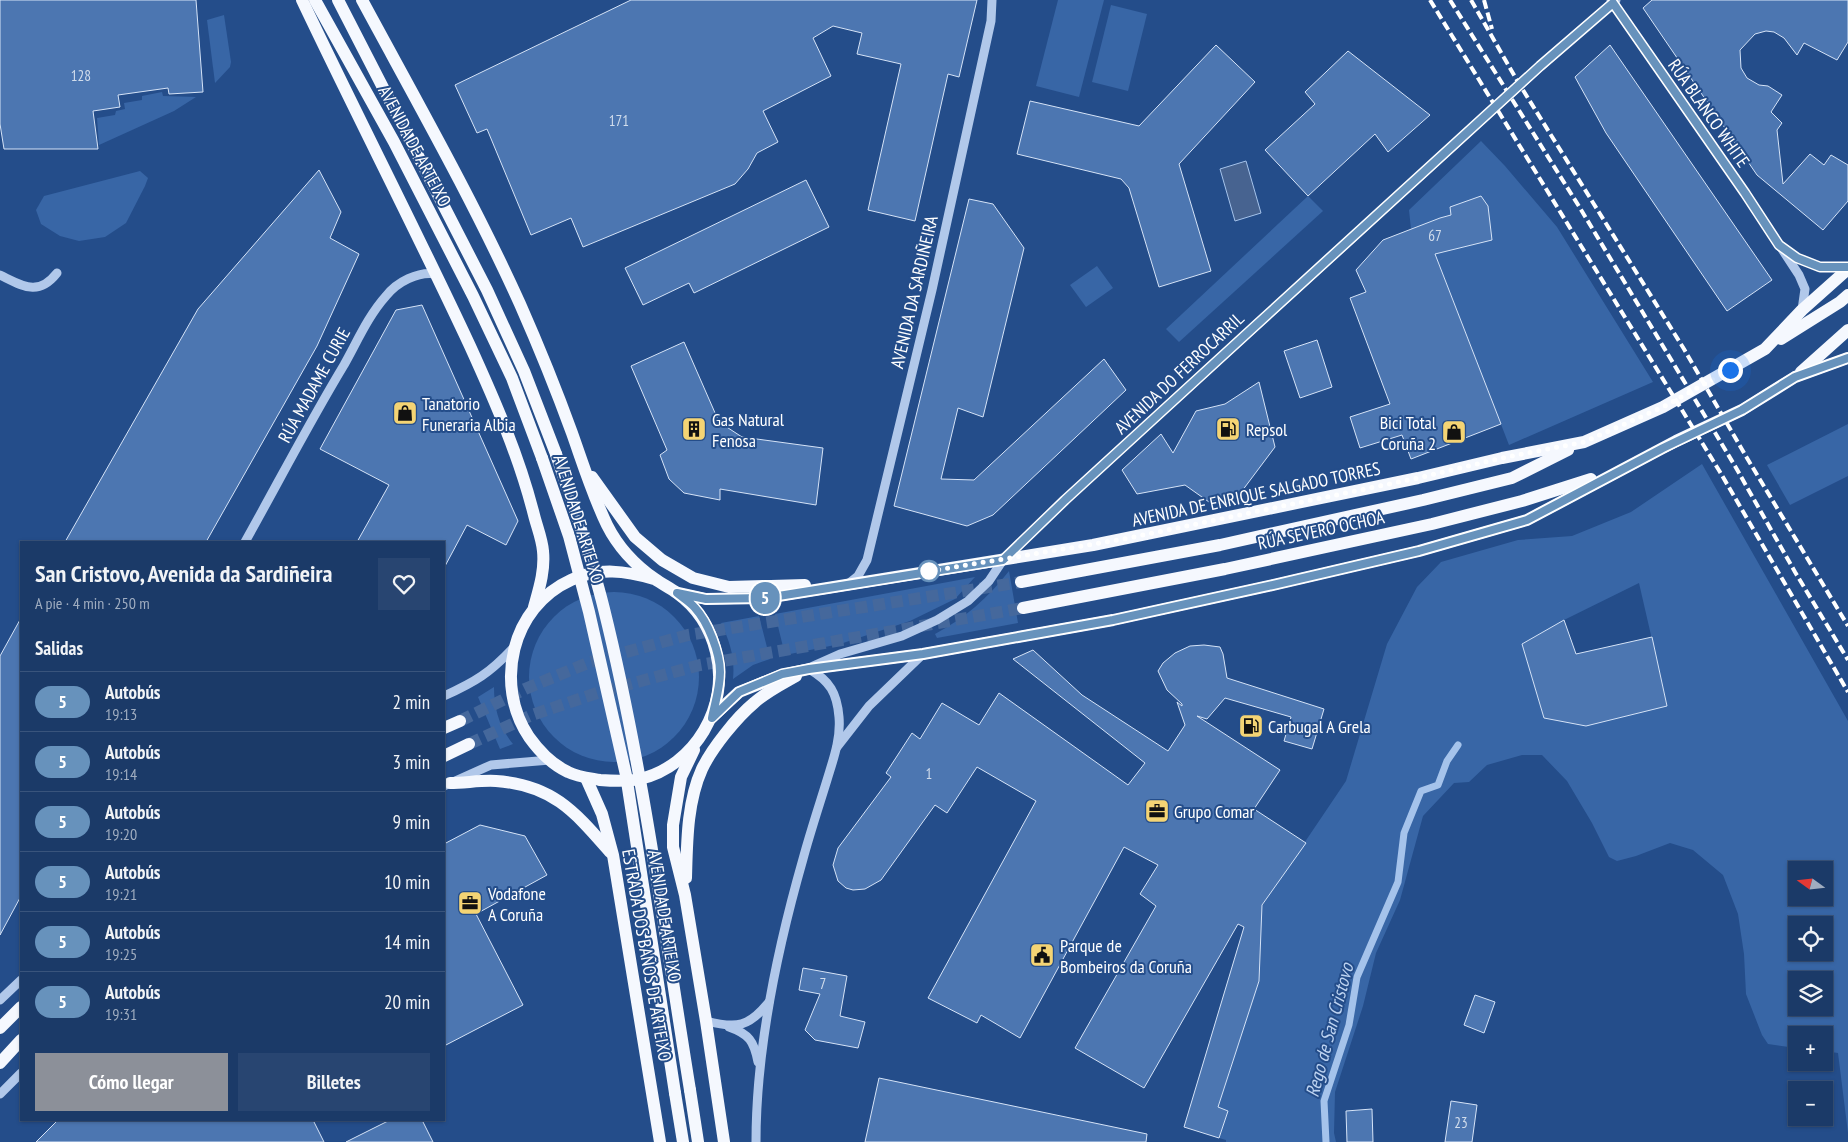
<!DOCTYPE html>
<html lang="es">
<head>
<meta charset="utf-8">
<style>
	:root { --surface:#1b3a68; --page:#284571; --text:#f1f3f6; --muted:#a0adc0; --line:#39547c; --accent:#8c9099 }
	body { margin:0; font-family:"PT Sans Narrow",sans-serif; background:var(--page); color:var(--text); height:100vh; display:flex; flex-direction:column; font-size:19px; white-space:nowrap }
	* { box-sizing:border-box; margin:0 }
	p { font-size:16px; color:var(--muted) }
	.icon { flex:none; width:28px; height:28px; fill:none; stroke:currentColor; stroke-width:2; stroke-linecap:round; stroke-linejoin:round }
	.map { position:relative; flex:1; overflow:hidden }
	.panel { position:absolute; left:20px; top:541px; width:425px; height:580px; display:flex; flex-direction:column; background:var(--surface); border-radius:0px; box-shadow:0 1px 4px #0004,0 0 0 1px var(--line) }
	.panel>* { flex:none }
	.badge { padding:0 10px; border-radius:16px; font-size:18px; line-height:32px }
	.needle { width:32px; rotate:285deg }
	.controls { position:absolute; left:1788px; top:861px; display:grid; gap:10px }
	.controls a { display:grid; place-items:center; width:45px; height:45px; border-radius:0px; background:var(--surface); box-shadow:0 1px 4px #0004,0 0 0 1px var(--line); font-size:25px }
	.you { position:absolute; width:25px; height:25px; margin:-12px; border:4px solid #fff; border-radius:50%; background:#1a73e8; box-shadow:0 0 0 8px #1a73e833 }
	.map>.badge { position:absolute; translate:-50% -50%; box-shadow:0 0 0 2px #fff }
	h2 { padding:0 15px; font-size:19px; line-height:45px }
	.round { display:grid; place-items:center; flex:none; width:52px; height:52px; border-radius:0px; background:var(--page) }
	.summary { display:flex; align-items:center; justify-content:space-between; height:85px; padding:0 15px }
	h1 { font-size:24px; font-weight:700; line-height:38px }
	.primary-button { display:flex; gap:10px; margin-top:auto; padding:10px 15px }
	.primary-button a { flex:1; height:58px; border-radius:0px; background:var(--accent); color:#fff; font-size:20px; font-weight:700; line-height:58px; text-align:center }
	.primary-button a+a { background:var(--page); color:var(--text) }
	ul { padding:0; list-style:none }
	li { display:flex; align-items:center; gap:15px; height:60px; padding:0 15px; border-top:1px solid var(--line) }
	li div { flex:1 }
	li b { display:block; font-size:19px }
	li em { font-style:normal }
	li .badge { min-width:55px; font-weight:700; text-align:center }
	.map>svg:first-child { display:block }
	.green { fill:#3866a6; fill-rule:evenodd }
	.water { fill:#476390; stroke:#a5c3eb }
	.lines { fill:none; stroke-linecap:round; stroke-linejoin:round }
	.stream { stroke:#a5c3eb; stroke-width:7 }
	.building { fill:#4c76b1; stroke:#d5e3f7 }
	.major-tunnel { stroke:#45689c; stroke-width:12; stroke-dasharray:12 6; stroke-linecap:butt }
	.minor { stroke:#b1c8ea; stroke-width:9 }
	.major { stroke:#f5f8fe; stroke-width:12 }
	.rail { stroke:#fff; stroke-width:4; stroke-dasharray:9 4; stroke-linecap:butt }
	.major-bridge { stroke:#f5f8fe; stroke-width:12 }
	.line-casing { stroke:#fff; stroke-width:11 }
	.line { stroke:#6792bc; stroke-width:8 }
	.walk { stroke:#fff; stroke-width:5; stroke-dasharray:0 9 }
	.stop-dot { fill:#fff; stroke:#6792bc; stroke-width:2.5 }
	.labels { text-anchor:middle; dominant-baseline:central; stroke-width:4; stroke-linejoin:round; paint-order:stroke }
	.number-label { font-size:15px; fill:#d2ddec }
	.street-label { font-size:18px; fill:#fff; stroke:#244d8a }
	.poi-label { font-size:18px; fill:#fff; stroke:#244d8a; text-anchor:start }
	.water-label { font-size:19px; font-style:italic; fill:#bdd3f1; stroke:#244d8a }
</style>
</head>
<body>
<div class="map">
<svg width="1848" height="1142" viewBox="0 0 1848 1142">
	<rect width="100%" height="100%" fill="#244d8a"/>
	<g class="green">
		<path d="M1058,0H1104L1079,97L1036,86Z"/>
		<path d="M1111,5L1147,14L1128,91L1092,82Z"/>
		<path d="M224,15L231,62L230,67L215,83L207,20Z"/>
		<path d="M162,92L163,96L196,97L174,111L99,145L97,118L115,115L116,111L125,109L124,103L142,100V96Z"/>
		<path d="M1481,141L1505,166L1557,227L1653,382L1509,445L1439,264L1411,229L1409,210Z"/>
		<path d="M140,171L148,178L145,186L126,223L105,237L79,241L60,236L41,224L36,210L44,196Z"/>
		<path d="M1308,196L1323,211L1179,342L1166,329Z"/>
		<path d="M1097,266L1113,288L1086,307L1070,285Z"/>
		<path d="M1848,424V476L1790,505L1767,465Z"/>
		<path d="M1702,464L1848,721V1133L1838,1053L1824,1051V1035H1796V1048L1768,1044L1762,1035L1746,994L1744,954L1738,914L1723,875L1693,850L1670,843L1636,856L1617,861L1609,857L1592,823L1567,781L1542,755H1522L1487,765L1469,782L1454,783L1423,816L1400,900L1376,953L1363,1006L1335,1092L1334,1133L1336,1142H1226V1140L1219,1138L1228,1111L1218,1107L1259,981L1261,927L1247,928L1346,781L1387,644L1417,587L1441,562L1518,540L1572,536L1631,512ZM1639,583L1667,705L1544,718L1522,644L1564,620ZM1796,870H1824V898H1796ZM1796,925H1824V952H1796ZM1796,980H1824V1008H1796Z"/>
		<path d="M1009,571L1018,623L937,638L935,634C965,618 988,598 1009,571Z"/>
		<path d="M975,577L955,599L910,621L840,644L785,655L775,614Z"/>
		<circle cx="614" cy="677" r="85"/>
		<path d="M759,616L770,659L753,665L733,679C735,658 730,642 721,623Z"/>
		<path d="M494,687C494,708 499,727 513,744L500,749L478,697Z"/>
	</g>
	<path class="water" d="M1246,161L1261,213L1235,221L1220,169Z"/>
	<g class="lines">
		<path class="stream" d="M1326,1142L1324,1101L1349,1025L1357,977L1398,882L1404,833L1421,791L1438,785L1447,761L1458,745"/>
	</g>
	<g class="building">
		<path d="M0,0H196L203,92L169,94L168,88L118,95L120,107L93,111L98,149H4L0,124Z"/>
		<path d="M631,0H977L959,77L948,74L915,221L868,210L901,64L857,54L862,33L833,26L813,38L831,76L763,111L778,142L757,153L748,169L735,184L583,247L571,218L531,235L487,129L477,133L455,85Z"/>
		<path d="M1652,0H1848V42L1837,60L1804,43L1797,55L1784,38L1774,32L1766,31L1755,34L1740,50L1741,68L1747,78L1759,85L1768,86L1782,95L1771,112L1782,123L1777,130L1783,184L1810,154L1824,165L1831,155L1848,165V201L1823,230L1757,175L1643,8Z"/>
		<path d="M1216,45L1255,82L1179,164L1211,271L1159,287L1129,188L1121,179L1017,154L1030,101L1139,126Z"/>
		<path d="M1610,45L1772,280L1727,311L1606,133L1575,77Z"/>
		<path d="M1348,51L1430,115L1388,152L1375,134L1308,196L1265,150L1315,104L1305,92Z"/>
		<path d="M319,170L341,212L330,238L359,254L317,346L206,542H65L198,309Z"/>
		<path d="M806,180L829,227L694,293L689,283L643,305L625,268Z"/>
		<path d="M1481,196L1488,206L1492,240L1435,254L1501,424L1411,459L1402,435L1360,448L1350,417L1390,404L1350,298L1366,292L1356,270L1383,240L1440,218L1451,215L1450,207Z"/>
		<path d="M969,199L993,204L1024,248L983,417L958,408L941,479L974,480L1104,359L1126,390L993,515L967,526L894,506Z"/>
		<path d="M422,305L518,521L506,545L467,525L444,568V542H357L389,485L320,449L396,310Z"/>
		<path d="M1317,340L1332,387L1300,398L1284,351Z"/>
		<path d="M684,342L719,422L742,437L823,448L816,505L720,489V500L684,493L669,479L660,455L667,450L631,366Z"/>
		<path d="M1259,382L1275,447L1239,495L1209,502L1185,485L1137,494L1122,470L1161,434L1173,453L1196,411L1225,404Z"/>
		<path d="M21,618V896L0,935V656Z"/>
		<path d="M1564,620L1576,654L1652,637L1667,706L1586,726L1544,718L1522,644Z"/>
		<path d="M1204,645L1220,647L1223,654L1227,678L1324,709L1312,749L1284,741L1291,717L1225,698L1207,719L1197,716L1280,770L1254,809L1306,843L1262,905L1259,981L1218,1107L1228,1111L1219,1138L1184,1127L1244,927L1238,924L1144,1088L1075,1048L1156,906L1140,894L1158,865L1124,847L1020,1038L981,1015L977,1023L928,998L1036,801L977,767L947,813L935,805L881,880L865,889L853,890L846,888L838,881L833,865L838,848L891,777L886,773L912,733L920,739L942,703L979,725L999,693L1128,785L1145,763L1013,659L1033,650L1082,695L1168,751L1185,725L1177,702L1182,706V704L1167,690L1158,671L1163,663L1175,653L1190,646Z"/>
		<path d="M480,825L525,836L547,875L476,914L523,1005L444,1046V844Z"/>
		<path d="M803,968L847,976L840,1016L865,1022L858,1048L815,1040L805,1030L820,994L799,990Z"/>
		<path d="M1475,995L1495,1002L1484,1033L1464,1025Z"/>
		<path d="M879,1078L1147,1134L1146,1142H865Z"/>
		<path d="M1451,1101L1477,1105L1472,1142H1445Z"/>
		<path d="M1372,1109L1373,1142H1347L1346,1111Z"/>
		<path d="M58,1120H313L324,1142H36Z"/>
		<path d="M390,1120H422L433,1142H346Z"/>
	</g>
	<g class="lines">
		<g class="major-tunnel">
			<path d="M460,721L525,689L590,662L688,635L1021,582"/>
			<path d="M469,744L532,715L597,693L700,665L1023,608"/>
		</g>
		<g class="minor">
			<path d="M1611,0L1745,193L1799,275L1805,289L1802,310"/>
			<path d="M1784,248L1797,258L1820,267H1848"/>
			<path d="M0,275C23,286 38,297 57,273"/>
			<path d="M245,542C278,483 309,423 344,365C357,342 368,316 386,296C397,282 418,271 436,274"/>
			<path d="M848,584L858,576L867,560L932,290L991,21L992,0"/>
			<path d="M813,666L840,654L902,636L937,620L968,601L989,581L1003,560L1065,500L1540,67L1616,0"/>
			<path d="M444,696C475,682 490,673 514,647"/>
			<path d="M837,747L869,706L923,654"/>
			<path d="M444,786L491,765L550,760"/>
			<path d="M0,1000L21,980"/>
			<path d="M706,1021C737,1029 749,1027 769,1002"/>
			<path d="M729,1027C749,1034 754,1041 758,1062"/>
			<path d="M0,1094L21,1073"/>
			<path d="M756,1142C756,1048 777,950 803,859C810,833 819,806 827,780C833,760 841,739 839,717C837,693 830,681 809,669"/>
		</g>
		<g class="major">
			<path d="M302,0C357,116 416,230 470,346C495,401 519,456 534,515C537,527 542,539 543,551C545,571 539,589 534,607"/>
			<path d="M315,0L394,142L473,296L512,378L542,458"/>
			<path d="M338,0L487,290L524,371L556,454"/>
			<path d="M362,0C416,100 473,200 520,304C539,347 556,389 572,433C583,464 593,496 607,525C618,547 635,565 655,579C662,584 670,588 677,593C698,608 710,627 716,652C730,706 695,766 640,779C627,782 613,781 600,780C589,778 578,777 568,772C553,765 539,751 529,737C494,685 511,607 571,580C599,567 626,571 654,579"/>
			<path d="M1781,339L1840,302L1848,295"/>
			<path d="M1801,372L1848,330"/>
			<path d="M592,477L635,537L662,560L693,578L729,587L805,585"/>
			<path d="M1021,582L1220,545L1423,500L1512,478L1568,450"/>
			<path d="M679,593L706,599L766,598L1093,545L1418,478L1502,458L1584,442L1663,407L1765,349L1802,310L1848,269"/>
			<path d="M1023,608L1225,569L1432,524L1522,501L1591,479"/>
			<path d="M711,718L739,692L782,675L809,669L923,654L1113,620L1273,585L1419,551L1527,520L1676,441L1742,410L1795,377L1848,358"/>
			<path d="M444,728L460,721"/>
			<path d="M694,750L681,777L673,825V847L685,895L706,1021L724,1142"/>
			<path d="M444,756L469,744"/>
			<path d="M586,778L602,814L613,855L660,1142"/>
			<path d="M450,783C465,783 481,780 496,781C553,785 575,812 610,852"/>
			<path d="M686,878C687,842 687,802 702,769C712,748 737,717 754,703C766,692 782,684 796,676"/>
			<path d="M0,1028L21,1007"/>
			<path d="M0,1063L21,1040"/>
			<path d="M690,1090L698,1142"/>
			<path d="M675,1093L683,1142"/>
		</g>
		<g class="rail">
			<path d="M1430,0L1720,472L1848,692"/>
			<path d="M1450,0L1580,208L1735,466L1795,572L1848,660"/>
			<path d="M1471,0L1518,82L1684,349L1747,458L1848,626"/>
			<path d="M1484,0L1492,29"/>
		</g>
		<g class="major-bridge">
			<path d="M556,454C573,505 591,556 604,609C643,767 664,930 690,1090"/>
			<path d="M542,458L569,536L589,612L626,775L675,1093"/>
		</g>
	</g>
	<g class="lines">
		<defs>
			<path id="line" d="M1848,267H1820L1797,258L1779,245L1745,193L1613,3L1540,66L1254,327L1065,500L1003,560L766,598L706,599L677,593C683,598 690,602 695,608C708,622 720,653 720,672C720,688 715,703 712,718L739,692L782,674L809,669L923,654L1113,620L1273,585L1419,551L1527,520L1663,448L1742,410L1795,377L1848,358"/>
		</defs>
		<use href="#line" class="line-casing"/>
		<use href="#line" class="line"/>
		<path class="walk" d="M929,571L925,572L1124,539L1418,478L1502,458L1584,442L1663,407L1730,370"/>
	</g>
	<defs>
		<symbol id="shop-square" viewBox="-11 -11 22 22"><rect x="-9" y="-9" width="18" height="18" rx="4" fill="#f4d474" stroke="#244d8a"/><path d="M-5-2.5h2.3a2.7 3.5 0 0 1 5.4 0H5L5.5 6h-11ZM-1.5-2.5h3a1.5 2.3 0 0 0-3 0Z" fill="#111"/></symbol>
		<symbol id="building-square" viewBox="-11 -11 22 22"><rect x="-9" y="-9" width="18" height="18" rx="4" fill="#f4d474" stroke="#244d8a"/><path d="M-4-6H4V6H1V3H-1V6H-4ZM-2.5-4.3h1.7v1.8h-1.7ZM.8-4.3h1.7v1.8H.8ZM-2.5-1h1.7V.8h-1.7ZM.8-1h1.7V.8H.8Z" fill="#111"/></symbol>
		<symbol id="fuel-square" viewBox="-11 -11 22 22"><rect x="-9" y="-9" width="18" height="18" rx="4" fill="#f4d474" stroke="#244d8a"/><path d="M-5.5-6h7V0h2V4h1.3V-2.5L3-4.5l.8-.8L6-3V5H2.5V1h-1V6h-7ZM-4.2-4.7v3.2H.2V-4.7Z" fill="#111"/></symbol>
		<symbol id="office-square" viewBox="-11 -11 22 22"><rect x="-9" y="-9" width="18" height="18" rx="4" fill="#f4d474" stroke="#244d8a"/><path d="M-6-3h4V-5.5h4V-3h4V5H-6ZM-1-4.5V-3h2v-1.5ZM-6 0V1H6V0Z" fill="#111"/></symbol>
		<symbol id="civic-square" viewBox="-11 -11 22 22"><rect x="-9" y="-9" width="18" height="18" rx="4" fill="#f4d474" stroke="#244d8a"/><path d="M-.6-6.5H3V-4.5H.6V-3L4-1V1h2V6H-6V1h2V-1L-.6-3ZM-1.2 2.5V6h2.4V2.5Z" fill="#111"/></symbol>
	</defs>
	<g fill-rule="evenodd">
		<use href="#shop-square" x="391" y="399" width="28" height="28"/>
		<use href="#building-square" x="680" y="415" width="28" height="28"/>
		<use href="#fuel-square" x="1214" y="415" width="28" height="28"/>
		<use href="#shop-square" x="1440" y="418" width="28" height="28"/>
		<use href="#fuel-square" x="1237" y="712" width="28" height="28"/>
		<use href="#office-square" x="1143" y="797" width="28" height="28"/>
		<use href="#office-square" x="456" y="889" width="28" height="28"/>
		<use href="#civic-square" x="1028" y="941" width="28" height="28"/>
	</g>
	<circle class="stop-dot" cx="929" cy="571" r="10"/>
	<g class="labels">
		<g class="number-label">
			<text x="81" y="75">128</text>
			<text x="619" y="120">171</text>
			<text x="1435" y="235">67</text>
			<text x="929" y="773">1</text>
			<text x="823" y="983">7</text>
			<text x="1461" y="1122">23</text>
		</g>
		<g class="street-label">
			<text transform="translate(1709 113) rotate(55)">RÚA BLANCO WHITE</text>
			<text transform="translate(415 146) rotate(62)">AVENIDA DE ARTEIXO</text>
			<text transform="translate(914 292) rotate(-77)">AVENIDA DA SARDIÑEIRA</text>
			<text transform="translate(1179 373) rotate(-43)">AVENIDA DO FERROCARRIL</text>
			<text transform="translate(314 385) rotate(-61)">RÚA MADAME CURIE</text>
			<text transform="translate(1256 494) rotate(-12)">AVENIDA DE ENRIQUE SALGADO TORRES</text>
			<text transform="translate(579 519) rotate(73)">AVENIDA DE ARTEIXO</text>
			<text transform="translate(1321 530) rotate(-12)">RÚA SEVERO OCHOA</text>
			<text transform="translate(665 916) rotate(81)">AVENIDA DE ARTEIXO</text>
			<text transform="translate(647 955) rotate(80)">ESTRADA DOS BAÑOS DE ARTEIXO</text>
		</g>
		<g class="poi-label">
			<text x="422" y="403">Tanatorio<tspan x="422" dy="21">Funeraria Albia</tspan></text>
			<text x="712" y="419">Gas Natural<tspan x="712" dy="21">Fenosa</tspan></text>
			<text x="1436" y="422" text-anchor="end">Bici Total<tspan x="1436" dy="21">Coruña 2</tspan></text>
			<text x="1246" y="429">Repsol</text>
			<text x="1268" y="726">Carbugal A Grela</text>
			<text x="1174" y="811">Grupo Comar</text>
			<text x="488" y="893">Vodafone<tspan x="488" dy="21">A Coruña</tspan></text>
			<text x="1060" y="945">Parque de<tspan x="1060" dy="21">Bombeiros da Coruña</tspan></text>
		</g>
		<g class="water-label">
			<text transform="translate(1329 1030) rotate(-75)">Rego de San Cristovo</text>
		</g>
	</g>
</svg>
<div class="controls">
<a><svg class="needle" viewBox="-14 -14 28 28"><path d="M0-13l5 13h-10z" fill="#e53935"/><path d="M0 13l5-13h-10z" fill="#a0adc0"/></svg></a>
<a><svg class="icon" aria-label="locate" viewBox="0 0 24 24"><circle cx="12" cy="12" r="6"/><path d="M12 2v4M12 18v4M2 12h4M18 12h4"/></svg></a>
<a><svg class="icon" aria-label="layers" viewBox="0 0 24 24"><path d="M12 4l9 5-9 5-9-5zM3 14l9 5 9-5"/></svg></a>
<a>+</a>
<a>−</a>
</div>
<div class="you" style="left:1730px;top:370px"></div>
<b class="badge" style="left:765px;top:598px;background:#6792bc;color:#fff">5</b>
<section class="panel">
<div class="summary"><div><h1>San Cristovo, Avenida da Sardiñeira</h1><p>A pie · 4 min · 250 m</p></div><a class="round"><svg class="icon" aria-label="heart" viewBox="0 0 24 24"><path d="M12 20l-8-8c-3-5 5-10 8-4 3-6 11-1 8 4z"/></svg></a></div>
<h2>Salidas</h2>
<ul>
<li><span class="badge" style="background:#6792bc;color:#fff">5</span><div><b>Autobús</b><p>19:13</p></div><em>2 min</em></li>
<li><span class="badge" style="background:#6792bc;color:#fff">5</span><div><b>Autobús</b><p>19:14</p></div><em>3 min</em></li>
<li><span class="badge" style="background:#6792bc;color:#fff">5</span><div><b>Autobús</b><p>19:20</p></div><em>9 min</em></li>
<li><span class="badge" style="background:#6792bc;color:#fff">5</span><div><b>Autobús</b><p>19:21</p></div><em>10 min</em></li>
<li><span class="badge" style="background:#6792bc;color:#fff">5</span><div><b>Autobús</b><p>19:25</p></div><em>14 min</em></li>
<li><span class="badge" style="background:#6792bc;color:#fff">5</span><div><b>Autobús</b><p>19:31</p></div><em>20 min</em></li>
</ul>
<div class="primary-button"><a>Cómo llegar</a><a>Billetes</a></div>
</section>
</div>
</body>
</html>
